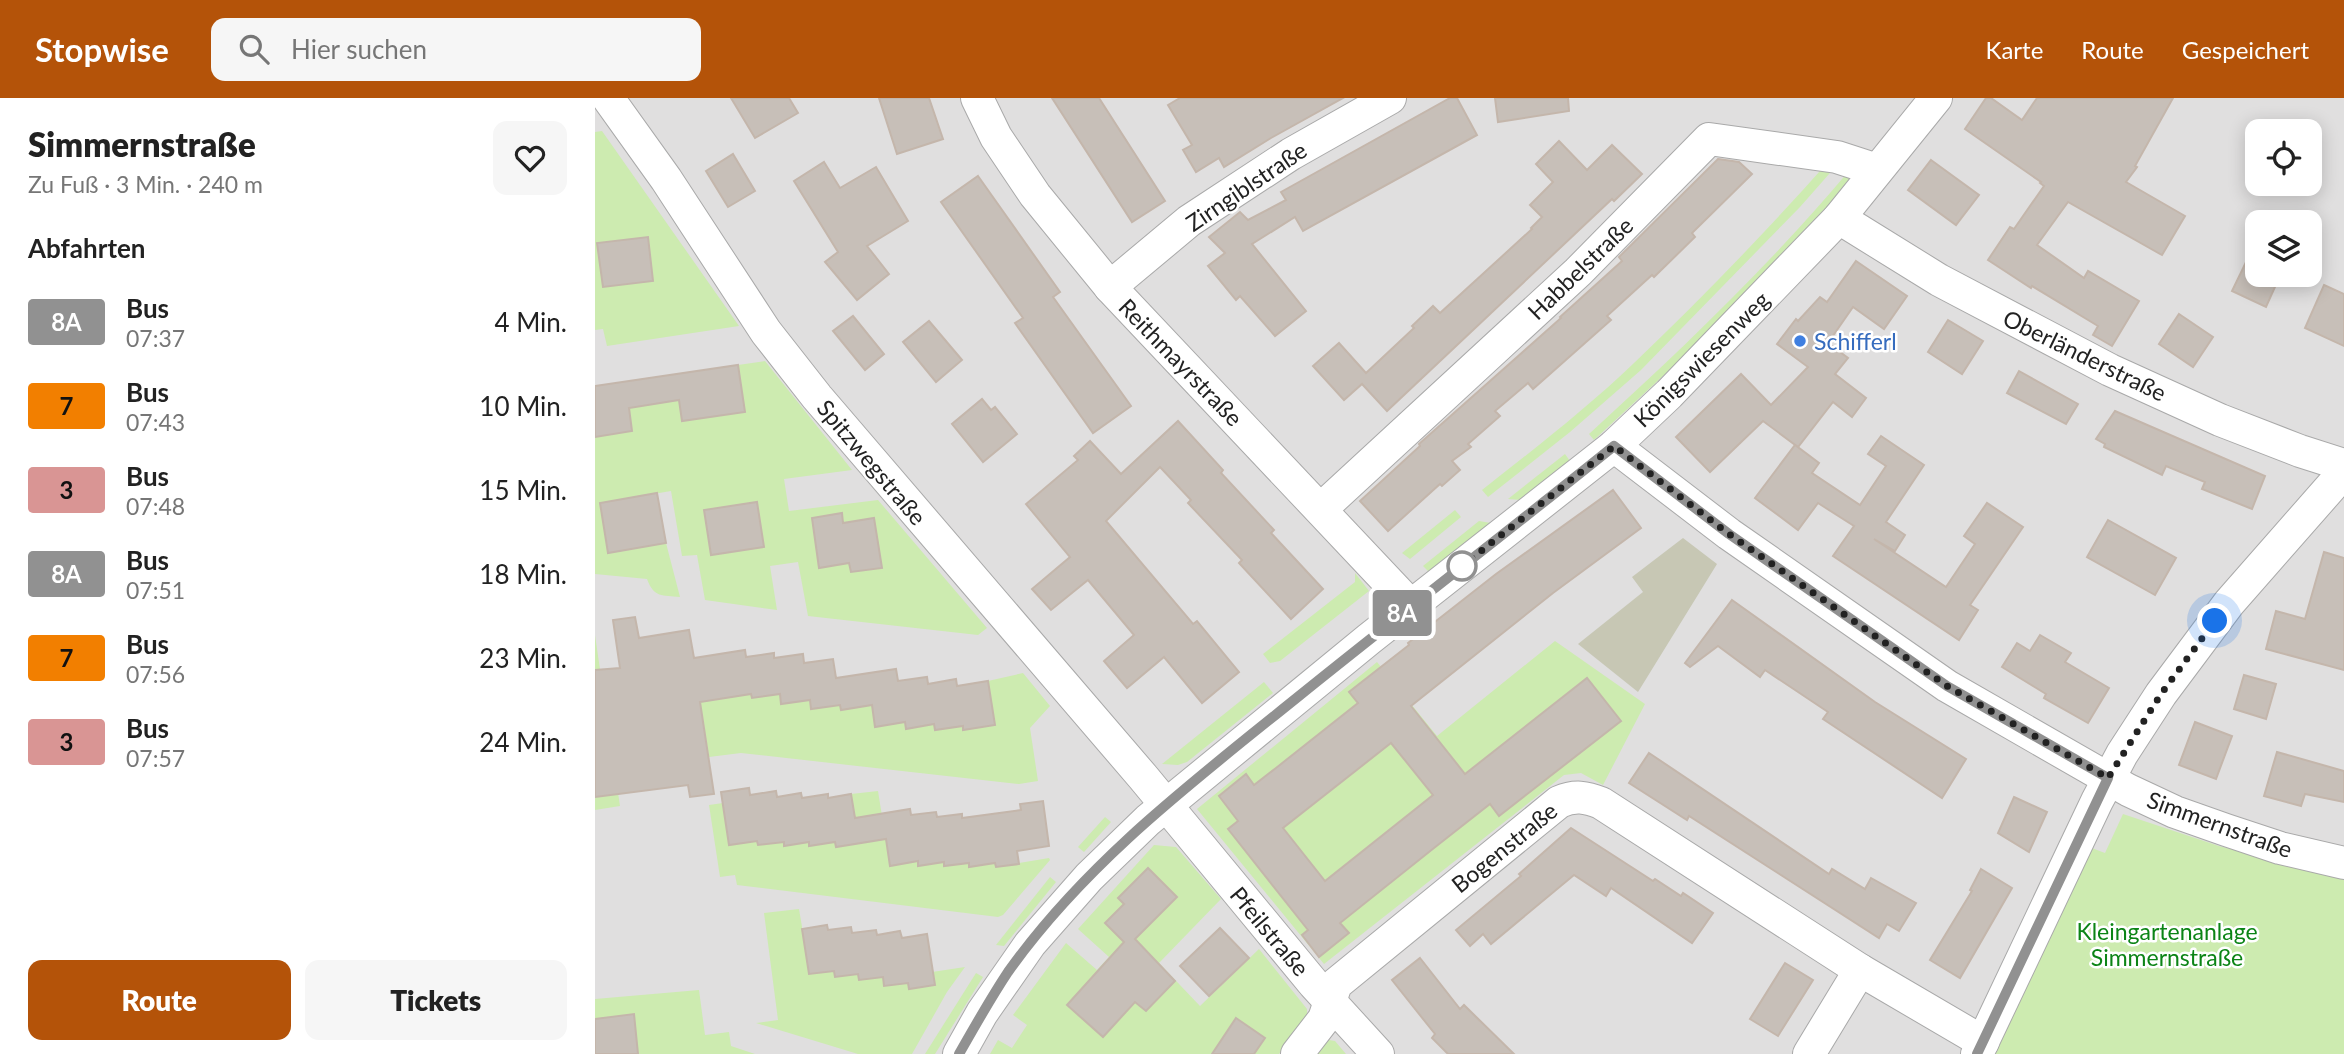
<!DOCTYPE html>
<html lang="de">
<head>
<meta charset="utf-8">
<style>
	:root { --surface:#fff; --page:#f6f6f6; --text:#222; --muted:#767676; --accent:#b45309 }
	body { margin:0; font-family:Lato,sans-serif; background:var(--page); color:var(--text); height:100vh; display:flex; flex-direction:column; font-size:26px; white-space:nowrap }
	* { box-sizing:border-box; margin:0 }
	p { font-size:23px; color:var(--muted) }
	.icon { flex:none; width:38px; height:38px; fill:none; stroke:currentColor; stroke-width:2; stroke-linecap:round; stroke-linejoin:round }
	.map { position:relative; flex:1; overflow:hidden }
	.drawer { display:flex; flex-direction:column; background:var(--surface); width:595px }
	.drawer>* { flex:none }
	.badge { padding:0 14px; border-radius:5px; font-size:24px; line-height:46px }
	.fabs { position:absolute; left:1650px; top:21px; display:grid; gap:14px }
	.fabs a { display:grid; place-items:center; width:77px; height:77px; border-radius:14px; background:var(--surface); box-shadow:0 4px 18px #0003; font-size:35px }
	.you { position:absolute; width:35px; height:35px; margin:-18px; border:5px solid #fff; border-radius:50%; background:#1a73e8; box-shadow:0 0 0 10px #1a73e833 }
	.map>.badge { position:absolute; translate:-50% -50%; box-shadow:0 0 0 4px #fff }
	h2 { padding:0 28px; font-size:26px; line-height:63px }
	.round { display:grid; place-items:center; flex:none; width:74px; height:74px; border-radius:14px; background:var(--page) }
	.summary { display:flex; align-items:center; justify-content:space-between; height:119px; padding:0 28px }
	h1 { font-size:33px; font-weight:800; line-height:52px }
	.action { display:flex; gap:14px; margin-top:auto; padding:14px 28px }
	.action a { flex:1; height:80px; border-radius:14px; background:var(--accent); color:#fff; font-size:28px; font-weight:800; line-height:80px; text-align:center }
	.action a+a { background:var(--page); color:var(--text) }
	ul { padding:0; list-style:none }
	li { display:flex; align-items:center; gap:21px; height:84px; padding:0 28px }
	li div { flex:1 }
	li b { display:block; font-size:26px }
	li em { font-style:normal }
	li .badge { min-width:77px; font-weight:700; text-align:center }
	header { display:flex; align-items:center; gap:42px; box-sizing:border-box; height:98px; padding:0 35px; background:var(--accent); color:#fff }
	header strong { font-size:33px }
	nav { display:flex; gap:38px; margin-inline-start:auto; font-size:24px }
	.search { width:490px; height:63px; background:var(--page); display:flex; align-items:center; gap:18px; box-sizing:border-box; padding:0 24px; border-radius:14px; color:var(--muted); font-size:26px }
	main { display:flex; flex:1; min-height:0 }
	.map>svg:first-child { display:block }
	.residential { fill:#e0dfdf; fill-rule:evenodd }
	.construction { fill:#c7c7b4 }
	.grass { fill:#cdebb0 }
	.building { fill:#c7bfb8; stroke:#c4b6ab; stroke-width:2; fill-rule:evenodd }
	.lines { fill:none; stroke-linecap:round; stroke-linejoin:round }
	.minor-casing { stroke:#a9a9a9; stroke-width:34 }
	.minor { stroke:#fff; stroke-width:32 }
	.line-casing { stroke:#fff; stroke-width:16 }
	.line { stroke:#919191; stroke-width:10 }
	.walk { stroke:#222; stroke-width:7; stroke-dasharray:0 12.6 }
	.shop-dot { fill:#3f7fe0; stroke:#fff; stroke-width:2.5 }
	.stop-dot { fill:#fff; stroke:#919191; stroke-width:3.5 }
	.labels { text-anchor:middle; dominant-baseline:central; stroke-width:5; stroke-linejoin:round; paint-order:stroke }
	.street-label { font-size:23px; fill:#222; stroke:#fff }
	.shop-label { font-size:23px; fill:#366cbe; stroke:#fff; text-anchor:start }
	.park-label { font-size:23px; fill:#0c8416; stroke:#fff }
</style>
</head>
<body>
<header>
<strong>Stopwise</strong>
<div class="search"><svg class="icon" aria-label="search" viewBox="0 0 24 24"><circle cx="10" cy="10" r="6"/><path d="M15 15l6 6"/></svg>Hier suchen</div>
<nav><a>Karte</a><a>Route</a><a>Gespeichert</a></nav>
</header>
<main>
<section class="drawer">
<div class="summary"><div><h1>Simmernstraße</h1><p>Zu Fuß · 3 Min. · 240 m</p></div><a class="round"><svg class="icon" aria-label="heart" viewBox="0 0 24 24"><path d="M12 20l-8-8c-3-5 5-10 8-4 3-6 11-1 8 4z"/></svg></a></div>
<h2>Abfahrten</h2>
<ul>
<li><span class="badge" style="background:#919191;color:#fff">8A</span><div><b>Bus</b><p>07:37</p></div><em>4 Min.</em></li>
<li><span class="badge" style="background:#f27f00;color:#111">7</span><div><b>Bus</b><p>07:43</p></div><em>10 Min.</em></li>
<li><span class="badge" style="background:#d99594;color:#111">3</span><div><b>Bus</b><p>07:48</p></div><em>15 Min.</em></li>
<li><span class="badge" style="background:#919191;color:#fff">8A</span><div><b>Bus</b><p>07:51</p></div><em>18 Min.</em></li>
<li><span class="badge" style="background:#f27f00;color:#111">7</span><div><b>Bus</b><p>07:56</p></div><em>23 Min.</em></li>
<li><span class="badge" style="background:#d99594;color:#111">3</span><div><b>Bus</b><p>07:57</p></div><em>24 Min.</em></li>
</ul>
<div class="action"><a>Route</a><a>Tickets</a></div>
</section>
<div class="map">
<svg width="1749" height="956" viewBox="0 0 1749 956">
	<rect width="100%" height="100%" fill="#f2efe9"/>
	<path class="residential" d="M0,0H1749V956H0ZM1662,33H1715V86H1662ZM1662,124H1715V177H1662Z"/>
	<path class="construction" d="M1088,440L1122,466L1043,594L983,546L1048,494L1037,479Z"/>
	<g class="grass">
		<path d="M7,33L144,228L12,248L8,231L0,232V34Z"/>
		<path d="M1233,64L1242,67L1205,109L1046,272L975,334L893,399L887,392C939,351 991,311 1039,265C1106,201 1171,134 1233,64Z"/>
		<path d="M1253,74L1257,79C1180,175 1089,259 999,342L994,336C1085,253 1174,168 1253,74Z"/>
		<path d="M170,263L257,372L189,381L194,413L283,402L392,530L383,537L213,518L203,464L175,468L182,512L110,502L102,457L87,458L76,393L5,405L13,455L71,445L85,499C67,497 59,500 52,481L0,476V339L34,310L84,302L87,323L150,314L143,267Z"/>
		<path d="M970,356L975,363L926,402L913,401Z"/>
		<path d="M860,412L866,419L815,461L807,455Z"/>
		<path d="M884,423L896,425L834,474L828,468Z"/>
		<path d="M760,475L774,493L685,563L675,565L668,556L760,484Z"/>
		<path d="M0,537L25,708L0,712Z"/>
		<path d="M960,543L1050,606L1008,687L986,675L969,677L729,866L602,711L782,564L842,638Z"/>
		<path d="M428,575L455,608L435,630L443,683L424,686L146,655L114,659L105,603L156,596L158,600L185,596L187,606L215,602L216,611L245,607L246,612L277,607L281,629L309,624L311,631L339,626L340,632L368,628V631L400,626L393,583Z"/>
		<path d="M669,584L678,595L592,664L583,667L567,666Z"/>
		<path d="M283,693L295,768L323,763L324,768L349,764L350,768L374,765L375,769L400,765L401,769L454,760L455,762L408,817L403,819L142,787L140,777L125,779L114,707L128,705L135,747L162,743L163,747L189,744V747L214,744L215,748L240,744L241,749L263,745L256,696Z"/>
		<path d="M1528,716L1624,748L1749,781V956H1396L1494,749L1510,755Z"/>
		<path d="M510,719L516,724L489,754L483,749Z"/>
		<path d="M559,747L581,749L626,801L564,865L605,908L664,851L712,911V920L684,956H395L403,942L417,950L432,927L418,917L471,845L502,872L514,859L483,831Z"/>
		<path d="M455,779L461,784L409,848L401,847Z"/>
		<path d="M204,811L215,876L239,873L241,879L263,876L265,882L288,879L289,888L313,885L315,891L339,887L337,874L370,869L352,894L317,956H263L161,925L183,922L169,815Z"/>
		<path d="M381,875L388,879L340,956H330Z"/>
		<path d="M104,892L110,937L134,934L136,948L160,956H0V901Z"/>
		<path d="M734,942L740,943L751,956H719L729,943Z"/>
	</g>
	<g class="building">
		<path d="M136,0H194L203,15L160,40Z"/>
		<path d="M284,0H334L348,41L302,56Z"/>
		<path d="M457,0H504L570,103L537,124Z"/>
		<path d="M585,0H748L676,40L629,69L624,60L601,74L588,52L597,47L573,7Z"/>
		<path d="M855,0H862L882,37L708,133L700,119L657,146L711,213L680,238L645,198L641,202L613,168L630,155L614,139L645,114L653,122L691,102L686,94Z"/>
		<path d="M900,0H973L974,13L903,24Z"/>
		<path d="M1391,0H1396L1427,22L1442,0H1578L1540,68L1542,69L1531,84L1590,118L1567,157L1473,104L1442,147L1489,180L1493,173L1544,203L1517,248L1498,237L1503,228L1437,188L1436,190L1393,162L1415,129L1419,131L1449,88L1445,85L1446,84L1370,31Z"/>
		<path d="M964,43L992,72L1017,47L1047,76L1019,103L1017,101L792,313L767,286L749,302L718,268L744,245L771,275L819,230L817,228L838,208L845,215L937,131L936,130L947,119L935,107L958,84L941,66Z"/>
		<path d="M138,56L160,93L133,109L111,73Z"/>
		<path d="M1123,61L1144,64L1157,76L1097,135L1100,139L1059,179L1057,177L1012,218L1016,222L938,291L933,285L900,313L905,318L873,346L876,349L857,363L865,372L847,388L845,386L793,433L765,403L825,348L824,346L966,220L965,219L1027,163L1024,159Z"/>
		<path d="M1336,62L1384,97L1361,127L1313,92Z"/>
		<path d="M229,64L245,90L281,69L313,123L272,148L294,176L262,202L230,164L243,154L199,83Z"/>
		<path d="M383,78L465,194L458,199L536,308L498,335L420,225L428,220L346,104Z"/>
		<path d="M53,139L58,183L8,189L2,145Z"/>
		<path d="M1261,163L1312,198L1289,231L1258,209L1233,245L1253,260L1240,276L1271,300L1257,319L1238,304L1203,349L1168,323L1115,374L1081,339L1146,276L1176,307L1213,269L1182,246L1201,221L1203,223L1225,199L1232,204Z"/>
		<path d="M1651,164L1662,169V177H1678L1684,180L1671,209L1637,193Z"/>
		<path d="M1729,187L1749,196V248L1710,230Z"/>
		<path d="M1584,216L1618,239L1598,269L1564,246Z"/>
		<path d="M258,218L289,256L270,272L238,233Z"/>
		<path d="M1353,222L1388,243L1367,276L1333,254Z"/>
		<path d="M334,223L367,262L341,284L308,244Z"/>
		<path d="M143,267L150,314L87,323L84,302L34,310L37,333L0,339V288Z"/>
		<path d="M1424,273L1483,306L1471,326L1412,295Z"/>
		<path d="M387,301L396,312L400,309L422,336L388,364L357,326Z"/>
		<path d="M1520,313L1670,378L1657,411L1607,391L1610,384L1571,368L1567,377L1509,349L1510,346L1501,341Z"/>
		<path d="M583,323L628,372L626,375L679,432L676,435L728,491L696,521L644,465L647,462L593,405L596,402L565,369L511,423L598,526L602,523L644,574L607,605L569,559L532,590L509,563L539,537L493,482L456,512L437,491L475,459L431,406L483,362L479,358L495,343L526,376Z"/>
		<path d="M1286,338L1329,367L1291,424L1310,437L1300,453L1279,441L1351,489L1380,446L1369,438L1392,405L1428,429L1375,507L1383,512L1364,542L1238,458L1259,428L1223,405L1203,432L1160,400L1200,347L1224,365L1217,375L1265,407L1291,368L1273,356Z"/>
		<path d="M1018,392L1046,430L958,495L816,608L870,676L992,580L1026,623L904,718L895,706L839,750L745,825L754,835L724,859L707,837L713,832L633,731L643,723L624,698L651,676L659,687L681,670L763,605L754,594L814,547L813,545L901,476ZM796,645L838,697L730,783L688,730Z"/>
		<path d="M62,395L71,445L13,455L5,405Z"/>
		<path d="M162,404L169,449L116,457L109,412Z"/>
		<path d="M247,415L248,425L279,420L287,470L256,474L254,465L224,470L217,420Z"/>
		<path d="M1513,422L1581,460L1560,497L1492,459Z"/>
		<path d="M1729,454L1749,460V572L1671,551L1681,513L1710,521Z"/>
		<path d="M1137,502L1280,604L1371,661L1347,700L1228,621L1233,614L1170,572L1165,579L1123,548L1095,569L1090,565Z"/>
		<path d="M40,519L44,540L94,532L99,560L150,552L151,559L179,555V560L208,556L209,565L238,561L241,580L301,571L303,583L332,579L333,586L361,581L362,588L393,583L400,627L368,632V628L340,632L339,626L311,631L310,624L280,629L277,607L246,612L245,607L216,611L215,602L186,606L185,596L157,600L156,596L105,604L119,696L95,699L93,687L0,699V572L25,570L18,522Z"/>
		<path d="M1445,537L1476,555L1470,564L1514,590L1493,625L1449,600L1451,596L1407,569L1422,545L1435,553Z"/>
		<path d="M1649,577L1681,586L1671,621L1639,611Z"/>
		<path d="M1600,624L1637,638L1621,681L1584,667Z"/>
		<path d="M1682,654L1749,673V704L1710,696L1706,708L1669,698Z"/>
		<path d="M1054,655L1234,776L1237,771L1270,791L1276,780L1321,805L1304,833L1292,826L1284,840L1094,718L1092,722L1034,685Z"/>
		<path d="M154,690L155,697L181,693L182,699L206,695L207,700L233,696V700L256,696L260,720L315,711L316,717L341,714L342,719L367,716V720L426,712L425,706L448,703L454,748L422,753L424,766L401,769L400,765L374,769V765L349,768V764L323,768V763L295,768L291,741L241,749L240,744L214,748V744L189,748V744L163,747L162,743L134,747L126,694Z"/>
		<path d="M1419,699L1452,714L1434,754L1403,735Z"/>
		<path d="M976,730L1058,783L1060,781L1086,798L1088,795L1118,815L1097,845L1016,790L1011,798L979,777L896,846L888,836L875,848L861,832L926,778L924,776Z"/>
		<path d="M553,770L582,799L540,841L580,883L551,913L540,904L508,939L472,907L529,844L510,825L529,806L523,800Z"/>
		<path d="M1386,771L1417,790L1365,880L1335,862L1377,793L1375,792Z"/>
		<path d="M232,827L233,832L256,829L257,835L281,832L282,837L305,833L307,840L332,836L340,887L314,891L313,885L289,888L288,879L264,882L263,876L240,879L239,873L214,876L207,831Z"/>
		<path d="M625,830L654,860L614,898L585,868Z"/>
		<path d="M825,860L865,911L869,907L919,956H853L837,940L840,936L797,882Z"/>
		<path d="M1190,865L1218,882L1183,938L1155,921Z"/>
		<path d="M39,916L43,956H0V921Z"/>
		<path d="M641,920L670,940L659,956H617Z"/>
	</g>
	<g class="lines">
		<defs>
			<g id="minor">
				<path d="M13,0L71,81L171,234L222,299L548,679L719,886L783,956"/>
				<path d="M382,0L401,39L440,97L515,189L816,508"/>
				<path d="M1244,120L1344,182L1515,272L1625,322L1705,353L1749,367"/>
				<path d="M515,189L594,123L696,56L795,0"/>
				<path d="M1019,348L1134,436L1352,588L1533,692L1580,714L1631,732L1685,750L1749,765"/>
				<path d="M726,411L983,174L1114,41L1242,59L1282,72"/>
				<path d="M364,956L387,915L435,846L494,779L553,722L774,541L1019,348L1074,296L1244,120L1341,0"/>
				<path d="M702,956L729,921L741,886L964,704C980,697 991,699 1006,705L1265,872L1388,944"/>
				<path d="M1214,956L1265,872"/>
				<path d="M1382,956L1502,703L1527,656L1566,596L1634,505L1749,374"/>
			</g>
		</defs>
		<use href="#minor" class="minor-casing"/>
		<use href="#minor" class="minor"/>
	</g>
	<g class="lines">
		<defs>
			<path id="line" d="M364,956C380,928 395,901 413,874C491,764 600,682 704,598C808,514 915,432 1019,348L1134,436L1352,588L1513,680L1382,956"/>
		</defs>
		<use href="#line" class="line-casing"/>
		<use href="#line" class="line"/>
		<path class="walk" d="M867,468L1019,348L1134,436L1352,588L1513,680L1566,596L1620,523"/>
	</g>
	<circle class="shop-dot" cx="1205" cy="243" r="7"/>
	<circle class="stop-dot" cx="867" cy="468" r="14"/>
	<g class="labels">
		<g class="street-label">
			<text transform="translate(651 88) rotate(-34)">Zirngiblstraße</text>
			<text transform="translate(985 170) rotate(-44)">Habbelstraße</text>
			<text transform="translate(1490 257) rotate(26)">Oberländerstraße</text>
			<text transform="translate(1106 261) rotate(-45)">Königswiesenweg</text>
			<text transform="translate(586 264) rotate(46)">Reithmayrstraße</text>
			<text transform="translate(277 364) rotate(50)">Spitzwegstraße</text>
			<text transform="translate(1625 726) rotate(20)">Simmernstraße</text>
			<text transform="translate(909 749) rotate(-39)">Bogenstraße</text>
			<text transform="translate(675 833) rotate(50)">Pfeilstraße</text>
		</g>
		<g class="shop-label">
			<text x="1219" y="243">Schifferl</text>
		</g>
		<g class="park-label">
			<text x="1572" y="833">Kleingartenanlage<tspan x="1572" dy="26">Simmernstraße</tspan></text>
		</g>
	</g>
</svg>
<div class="fabs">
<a><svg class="icon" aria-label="locate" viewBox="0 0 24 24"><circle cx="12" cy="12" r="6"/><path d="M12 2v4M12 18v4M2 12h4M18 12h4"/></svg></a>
<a><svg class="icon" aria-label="layers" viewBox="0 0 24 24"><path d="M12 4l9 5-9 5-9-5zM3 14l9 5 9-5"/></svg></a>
</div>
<div class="you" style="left:1620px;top:523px"></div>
<b class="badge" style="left:807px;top:515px;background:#919191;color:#fff">8A</b>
</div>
</main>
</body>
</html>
